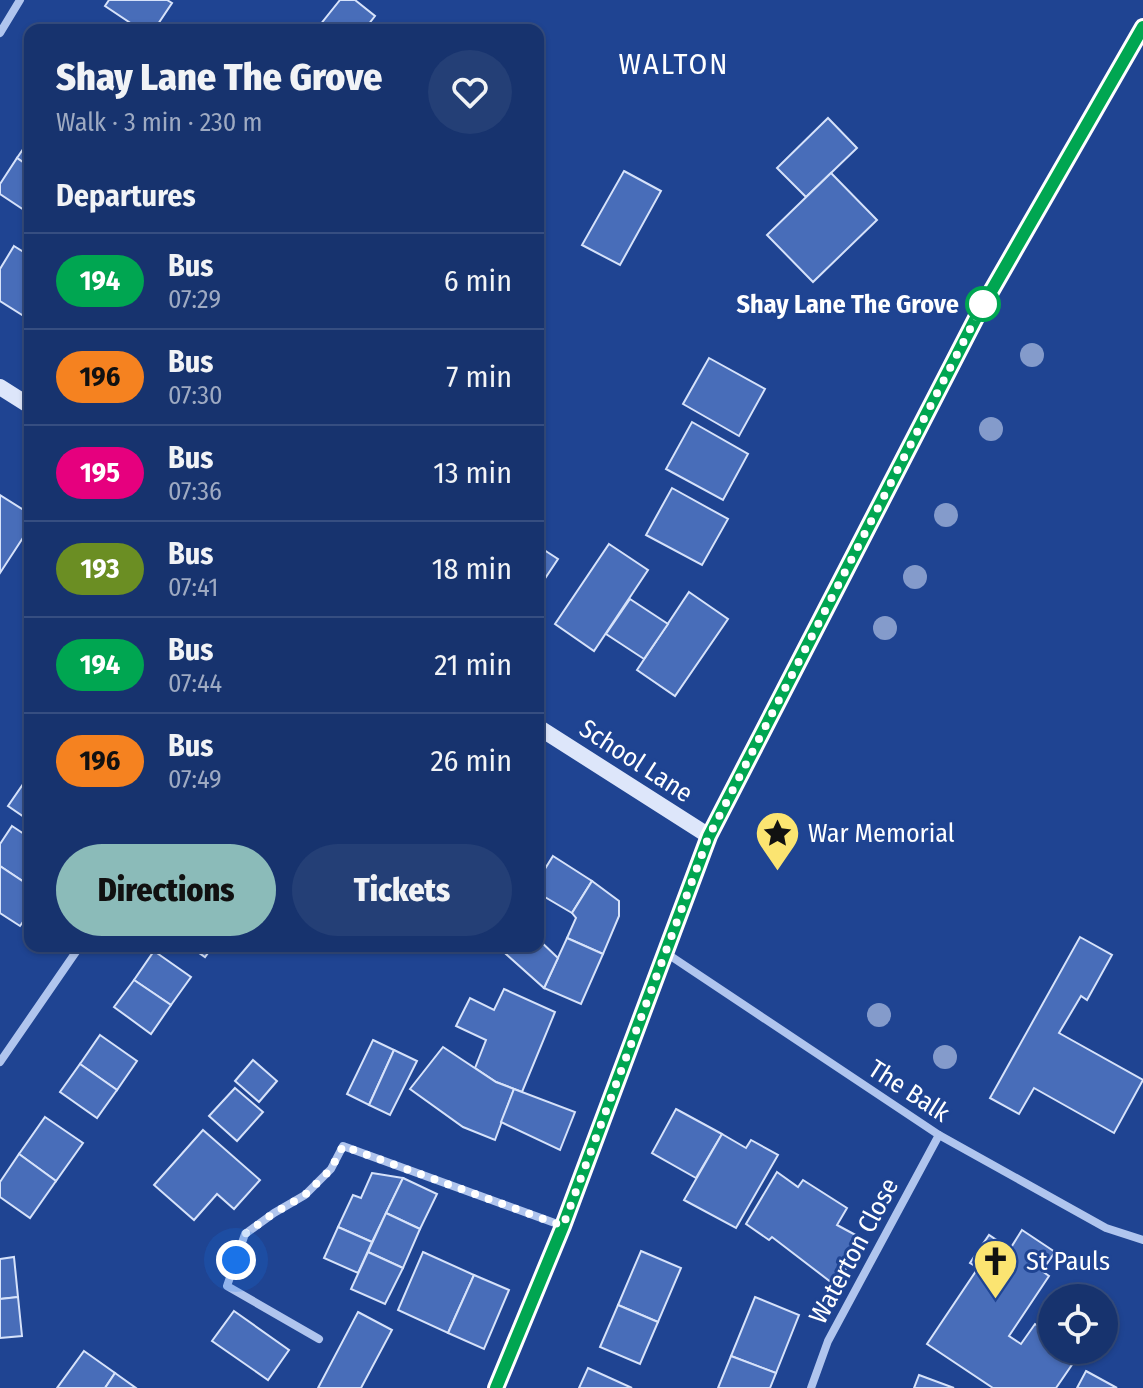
<!DOCTYPE html>
<html lang="en">
<head>
<meta charset="utf-8">
<style>
	:root { --surface:#17336e; --page:#243f76; --text:#f1f3f6; --muted:#9eaac2; --line:#364e81; --accent:#8bbbb9 }
	body { margin:0; font-family:"Fira Sans Condensed",sans-serif; background:var(--page); color:var(--text); height:100vh; display:flex; flex-direction:column; font-size:30px; white-space:nowrap }
	* { box-sizing:border-box; margin:0 }
	p { font-size:26px; color:var(--muted) }
	.icon { flex:none; width:44px; height:44px; fill:none; stroke:currentColor; stroke-width:2; stroke-linecap:round; stroke-linejoin:round }
	.map { position:relative; flex:1; overflow:hidden }
	.side { position:absolute; left:24px; top:24px; width:520px; height:928px; display:flex; flex-direction:column; background:var(--surface); border-radius:16px; box-shadow:0 2px 6px #0004,0 0 0 2px var(--line) }
	.side>* { flex:none }
	.badge { padding:0 16px; border-radius:26px; font-size:28px; line-height:52px }
	.fabs { position:absolute; left:1038px; top:1284px; display:grid; gap:16px }
	.fabs a { display:grid; place-items:center; width:80px; height:80px; border-radius:50%; background:var(--surface); box-shadow:0 2px 6px #0004,0 0 0 2px var(--line); font-size:40px }
	.you { position:absolute; width:40px; height:40px; margin:-20px; border:6px solid #fff; border-radius:50%; background:#1a73e8; box-shadow:0 0 0 12px #1a73e833 }
	.map>.badge { position:absolute; translate:-50% -50%; box-shadow:0 0 0 4px #fff }
	h2 { padding:0 32px; font-size:30px; line-height:72px }
	.round { display:grid; place-items:center; flex:none; width:84px; height:84px; border-radius:42px; background:var(--page) }
	.overview { display:flex; align-items:center; justify-content:space-between; height:136px; padding:0 32px }
	h1 { font-size:38px; font-weight:800; line-height:60px }
	.cta { display:flex; gap:16px; margin-top:auto; padding:16px 32px }
	.cta a { flex:1; height:92px; border-radius:48px; background:var(--accent); color:#111; font-size:32px; font-weight:800; line-height:92px; text-align:center }
	.cta a+a { background:var(--page); color:var(--text) }
	ul { padding:0; list-style:none }
	li { display:flex; align-items:center; gap:24px; height:96px; padding:0 32px; border-top:2px solid var(--line) }
	li div { flex:1 }
	li b { display:block; font-size:30px }
	li em { font-style:normal }
	li .badge { min-width:88px; font-weight:700; text-align:center }
	.map>svg:first-child { display:block }
	.building { fill:#486db9; stroke:#d6e2fa; stroke-width:2 }
	.lines { fill:none; stroke-linecap:round; stroke-linejoin:round }
	.street { stroke:#b0c5ee; stroke-width:8 }
	.secondary { stroke:#dde6fa; stroke-width:16 }
	.tree { fill:#849bcb }
	.line-casing { stroke:#fff; stroke-width:18 }
	.line { stroke:#00a651; stroke-width:12 }
	.walk { stroke:#fff; stroke-width:8; stroke-dasharray:0 14.4 }
	.stop-dot { fill:#fff; stroke:#00a651; stroke-width:4 }
	.labels { text-anchor:middle; dominant-baseline:central; stroke-width:6; stroke-linejoin:round; paint-order:stroke }
	.stop-label { font-size:26px; font-weight:bold; fill:#fff; stroke:#1f4492; text-anchor:end }
	.street-label { font-size:26px; fill:#fff; stroke:#1f4492 }
	.poi-label { font-size:26px; fill:#fff; stroke:#1f4492; text-anchor:start }
	.quarter-label { font-size:30px; letter-spacing:2px; fill:#fff; stroke:#1f4492 }
</style>
</head>
<body>
<div class="map">
<svg width="1143" height="1388" viewBox="0 0 1143 1388">
	<rect width="100%" height="100%" fill="#1f4492"/>
	<g class="building">
		<path d="M109,0H167L172,3L154,30H141L105,6Z"/>
		<path d="M340,0H355L375,16L364,30H316Z"/>
		<path d="M828,118L857,148L806,197L777,168Z"/>
		<path d="M30,139V167L17,158Z"/>
		<path d="M17,158L30,167V214L0,194V184Z"/>
		<path d="M624,171L661,191L620,265L582,245Z"/>
		<path d="M831,173L877,220L813,282L767,235Z"/>
		<path d="M14,246L30,256V320L0,301V269Z"/>
		<path d="M709,358L765,389L739,436L683,404Z"/>
		<path d="M692,422L748,454L723,500L666,469Z"/>
		<path d="M672,488L728,519L702,565L646,535Z"/>
		<path d="M0,495L30,514V527L0,573Z"/>
		<path d="M609,544L648,570L594,651L555,624Z"/>
		<path d="M538,546L558,559L538,589Z"/>
		<path d="M689,592L728,619L675,696L637,670Z"/>
		<path d="M630,599L668,624L644,659L606,634Z"/>
		<path d="M30,774V821L8,806Z"/>
		<path d="M12,826L30,838V886L0,866V844Z"/>
		<path d="M553,856L592,881L572,913L538,893V880Z"/>
		<path d="M0,866L30,886V912L20,926L0,913Z"/>
		<path d="M592,881L619,901V916L603,954L567,938L576,918L572,913Z"/>
		<path d="M1080,937L1112,955L1087,1000L1081,996L1059,1033L1143,1080L1114,1133L1034,1088L1019,1114L990,1098Z"/>
		<path d="M567,938L603,954L581,1004L544,988Z"/>
		<path d="M538,939L558,958L544,988L497,946H538Z"/>
		<path d="M189,946H213L205,957Z"/>
		<path d="M154,951L191,977L171,1005L134,980Z"/>
		<path d="M134,980L171,1005L151,1034L114,1007Z"/>
		<path d="M504,989L555,1012L522,1092L496,1082L475,1068L486,1040L456,1026L470,998L494,1010Z"/>
		<path d="M100,1035L137,1061L117,1090L80,1064Z"/>
		<path d="M373,1040L394,1050L369,1105L347,1094Z"/>
		<path d="M443,1047L496,1082L514,1089L495,1140L463,1127L410,1089Z"/>
		<path d="M394,1050L417,1061L390,1115L369,1105Z"/>
		<path d="M253,1060L277,1081L259,1102L235,1081Z"/>
		<path d="M80,1064L117,1090L97,1118L60,1092Z"/>
		<path d="M235,1088L263,1112L237,1141L209,1116Z"/>
		<path d="M514,1089L575,1112L560,1150L501,1122Z"/>
		<path d="M676,1109L722,1134L696,1178L652,1153Z"/>
		<path d="M45,1117L83,1143L56,1181L19,1154Z"/>
		<path d="M203,1130L260,1180L234,1209L217,1194L194,1220L154,1185Z"/>
		<path d="M722,1134L746,1148L751,1140L778,1155L736,1228L684,1200Z"/>
		<path d="M19,1154L56,1181L30,1218L0,1197V1182Z"/>
		<path d="M777,1172L798,1187L803,1180L847,1208L837,1225L863,1239L836,1286L772,1237L769,1240L746,1224Z"/>
		<path d="M372,1173L403,1178L372,1242L338,1227L353,1195L361,1198Z"/>
		<path d="M403,1178L437,1194L420,1229L386,1213Z"/>
		<path d="M386,1213L420,1229L403,1268L368,1252Z"/>
		<path d="M338,1227L372,1242L358,1273L324,1258Z"/>
		<path d="M1022,1230L1055,1252L1042,1271L1049,1276L1009,1336L1021,1344L1035,1324L1052,1335V1350H1075L1080,1353L1056,1388H993L927,1344L978,1268L970,1263L989,1235L1010,1249Z"/>
		<path d="M641,1251L681,1268L658,1322L618,1305Z"/>
		<path d="M368,1252L403,1268L385,1304L351,1289Z"/>
		<path d="M423,1252L474,1275L448,1333L398,1310Z"/>
		<path d="M14,1257L18,1297L0,1299V1259Z"/>
		<path d="M474,1275L509,1290L484,1349L448,1333Z"/>
		<path d="M18,1297L22,1336L0,1338V1299Z"/>
		<path d="M755,1297L799,1315L776,1373L731,1356Z"/>
		<path d="M618,1305L658,1322L640,1364L600,1347Z"/>
		<path d="M234,1311L289,1350L268,1380L212,1341Z"/>
		<path d="M358,1312L392,1330L361,1388H318Z"/>
		<path d="M84,1351L115,1373L105,1388H57Z"/>
		<path d="M731,1356L776,1373L770,1388H718Z"/>
		<path d="M588,1368L632,1388H579Z"/>
		<path d="M1086,1371L1117,1388H1077Z"/>
		<path d="M115,1373L136,1388H105Z"/>
		<path d="M919,1375L954,1388H914Z"/>
	</g>
	<g class="lines">
		<g class="street">
			<path d="M0,33L20,0"/>
			<path d="M666,953L939,1135L1106,1228L1143,1240"/>
			<path d="M0,1062L80,946"/>
			<path d="M319,1339L227,1286L245,1234L274,1213L305,1195L331,1169L343,1146L563,1226"/>
			<path d="M811,1388L828,1341L939,1135"/>
		</g>
		<g class="secondary">
			<path d="M0,387L30,406"/>
			<path d="M538,727L709,836"/>
			<path d="M496,1388L563,1226L709,836L977,316L1143,27"/>
		</g>
	</g>
	<g class="tree">
		<circle cx="1032" cy="355" r="12"/>
		<circle cx="991" cy="429" r="12"/>
		<circle cx="946" cy="515" r="12"/>
		<circle cx="915" cy="577" r="12"/>
		<circle cx="885" cy="628" r="12"/>
		<circle cx="879" cy="1015" r="12"/>
		<circle cx="945" cy="1057" r="12"/>
	</g>
	<g class="lines">
		<defs>
			<path id="line" d="M496,1388L563,1226L709,836L977,316L1143,27"/>
		</defs>
		<use href="#line" class="line-casing"/>
		<use href="#line" class="line"/>
		<path class="walk" d="M236,1260L245,1234L274,1213L305,1195L331,1169L343,1146L563,1226L709,836L983,304"/>
	</g>
	<defs>
		<symbol id="sight-pin" viewBox="-11 -11 22 30"><path d="M0 17L-7.5 6A9.5 9.5 0 1 1 7.5 6Z" fill="#fbe471" stroke="#1f4492"/><path d="M0-6L1.8-2.2L6-1.7L2.9 1.2L3.7 5.4L0 3.3L-3.7 5.4L-2.9 1.2L-6-1.7L-1.8-2.2Z" fill="#111"/></symbol>
		<symbol id="church-pin" viewBox="-11 -11 22 30"><path d="M0 17L-7.5 6A9.5 9.5 0 1 1 7.5 6Z" fill="#fbe471" stroke="#1f4492"/><path d="M-1.2-6h2.4v3.5h3.3v2.4h-3.3V6h-2.4V-.1h-3.3v-2.4h3.3Z" fill="#111"/></symbol>
	</defs>
	<g fill-rule="evenodd">
		<use href="#sight-pin" x="752" y="808" width="51" height="69"/>
		<use href="#church-pin" x="970" y="1236" width="51" height="69"/>
	</g>
	<circle class="stop-dot" cx="983" cy="304" r="16"/>
	<g class="labels">
		<g class="stop-label">
			<text x="959" y="304">Shay Lane The Grove</text>
		</g>
		<g class="street-label">
			<text transform="translate(636 761) rotate(33)">School Lane</text>
			<text transform="translate(909 1091) rotate(33)">The Balk</text>
			<text transform="translate(854 1251) rotate(-62)">Waterton Close</text>
		</g>
		<g class="poi-label">
			<text x="808" y="833">War Memorial</text>
			<text x="1026" y="1261">St Pauls</text>
		</g>
		<g class="quarter-label">
			<text x="674" y="64">WALTON</text>
		</g>
	</g>
</svg>
<div class="fabs">
<a><svg class="icon" aria-label="locate" viewBox="0 0 24 24"><circle cx="12" cy="12" r="6"/><path d="M12 2v4M12 18v4M2 12h4M18 12h4"/></svg></a>
</div>
<div class="you" style="left:236px;top:1260px"></div>
<section class="side">
<div class="overview"><div><h1>Shay Lane The Grove</h1><p>Walk · 3 min · 230 m</p></div><a class="round"><svg class="icon" aria-label="heart" viewBox="0 0 24 24"><path d="M12 20l-8-8c-3-5 5-10 8-4 3-6 11-1 8 4z"/></svg></a></div>
<h2>Departures</h2>
<ul>
<li><span class="badge" style="background:#00a651;color:#fff">194</span><div><b>Bus</b><p>07:29</p></div><em>6 min</em></li>
<li><span class="badge" style="background:#f58220;color:#111">196</span><div><b>Bus</b><p>07:30</p></div><em>7 min</em></li>
<li><span class="badge" style="background:#e6007e;color:#fff">195</span><div><b>Bus</b><p>07:36</p></div><em>13 min</em></li>
<li><span class="badge" style="background:#6b8e23;color:#fff">193</span><div><b>Bus</b><p>07:41</p></div><em>18 min</em></li>
<li><span class="badge" style="background:#00a651;color:#fff">194</span><div><b>Bus</b><p>07:44</p></div><em>21 min</em></li>
<li><span class="badge" style="background:#f58220;color:#111">196</span><div><b>Bus</b><p>07:49</p></div><em>26 min</em></li>
</ul>
<div class="cta"><a>Directions</a><a>Tickets</a></div>
</section>
</div>
</body>
</html>
